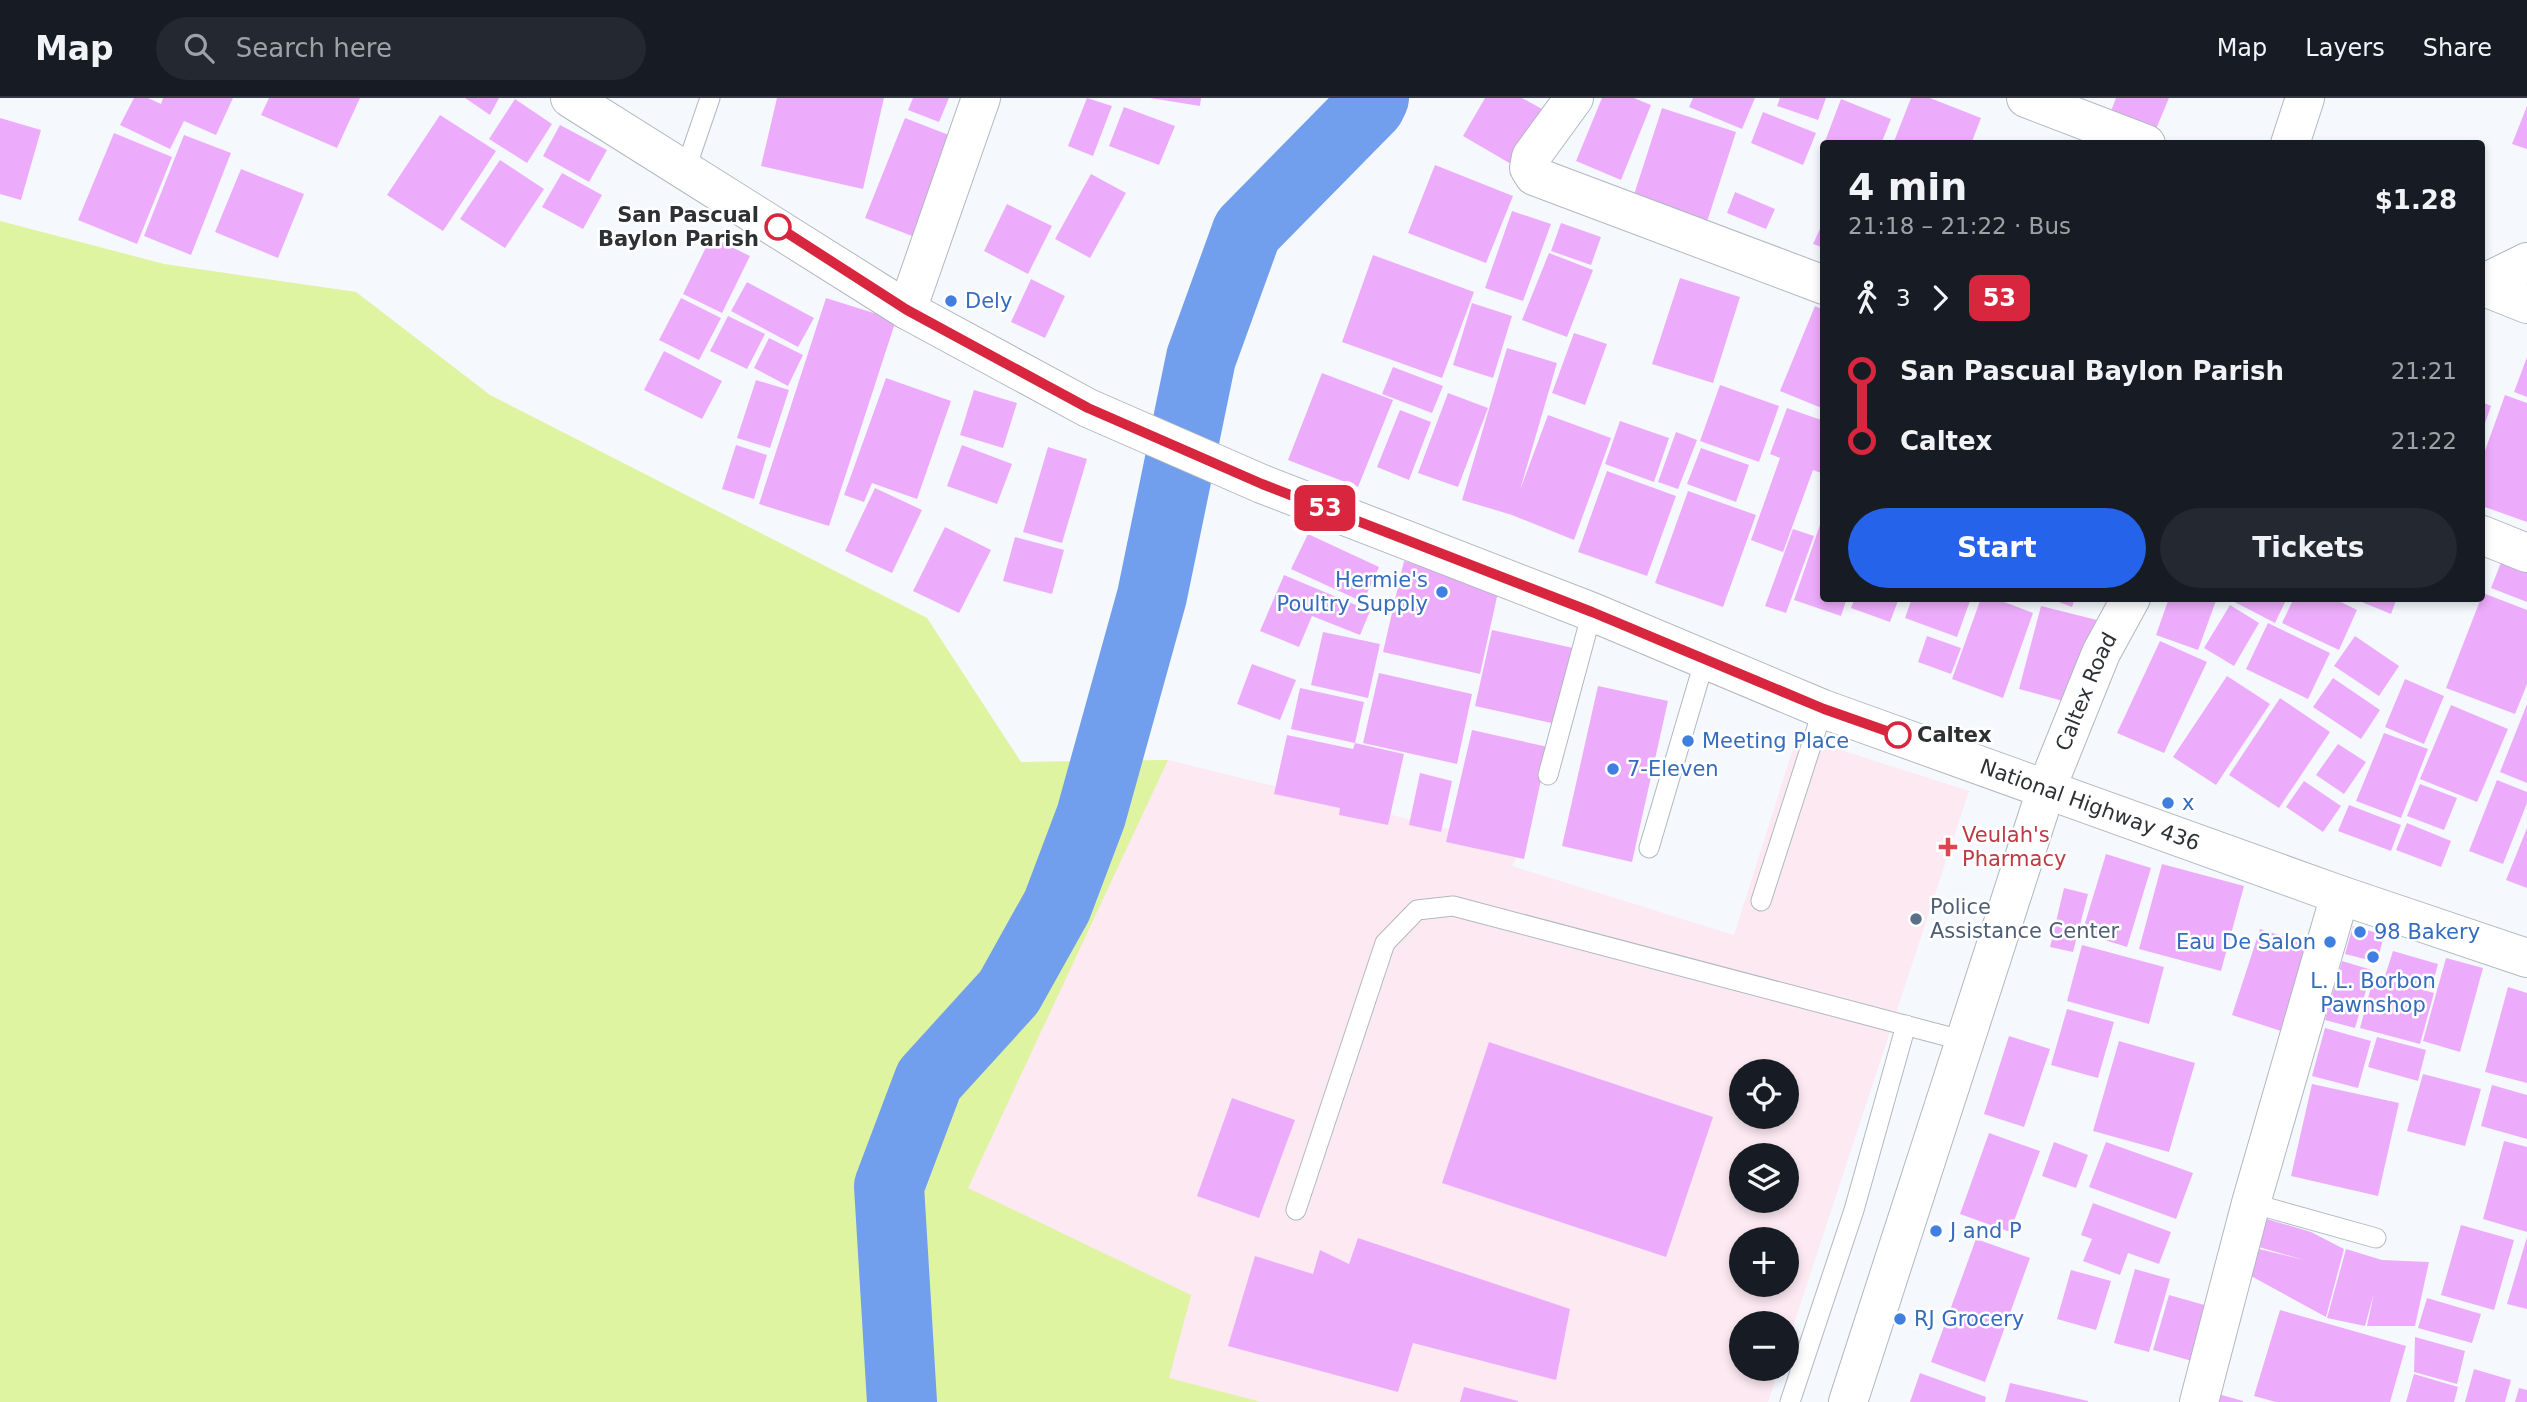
<!DOCTYPE html>
<html lang="en">
<head>
<meta charset="utf-8">
<style>
	:root { --surface:#171b24; --page:#242831; --text:#f1f3f6; --muted:#9ea1a6; --line:#363941; --accent:#2563eb }
	body { margin:0; font-family:"DejaVu Sans",sans-serif; background:var(--page); color:var(--text); height:100vh; display:flex; flex-direction:column; font-size:26px; white-space:nowrap }
	* { box-sizing:border-box; margin:0 }
	p { font-size:23px; color:var(--muted) }
	.icon { flex:none; width:38px; height:38px; fill:none; stroke:currentColor; stroke-width:2; stroke-linecap:round; stroke-linejoin:round }
	.map { position:relative; flex:1; overflow:hidden }
	.side { position:absolute; left:1820px; top:42px; width:665px; height:462px; display:flex; flex-direction:column; background:var(--surface); border-radius:7px; box-shadow:0 4px 10px #0003 }
	.side>* { flex:none }
	.badge { padding:0 14px; border-radius:10px; font-size:24px; line-height:46px }
	.fabs { position:absolute; left:1729px; top:961px; display:grid; gap:14px }
	.fabs a { display:grid; place-items:center; width:70px; height:70px; border-radius:50%; background:var(--surface); box-shadow:0 4px 10px #0003; font-size:35px }
	.map>.badge { position:absolute; translate:-50% -50%; box-shadow:0 0 0 4px #fff }
	.legs { display:flex; align-items:center; gap:10px; height:77px; padding:0 28px; font-size:23px }
	.legs p { margin-inline-start:auto }
	.summary { display:flex; align-items:center; justify-content:space-between; height:119px; padding:0 28px }
	h1 { font-size:38px; font-weight:700; line-height:52px }
	.button { display:flex; gap:14px; margin-top:auto; padding:14px 28px }
	.button a { flex:1; height:80px; border-radius:42px; background:var(--accent); color:#fff; font-size:28px; font-weight:700; line-height:80px; text-align:center }
	.button a+a { background:var(--page); color:var(--text) }
	ul { padding:0 28px; list-style:none }
	li { display:flex; align-items:center; gap:24px; height:70px; font-size:26px }
	li i { display:grid; place-items:center; width:10px; height:100%; margin:0 9px; background:currentColor }
	li i::after { content:''; width:18px; height:18px; margin:-9px; border:5px solid; border-radius:50%; background:var(--surface) }
	li p { margin-inline-start:auto }
	li:first-child i { background:linear-gradient(#0000 50%,currentColor 0) }
	li:last-child i { background:linear-gradient(currentColor 50%,#0000 0) }
	header { display:flex; align-items:center; gap:42px; box-sizing:border-box; height:98px; padding:0 35px; background:var(--surface); border-bottom:2px solid var(--line) }
	header strong { font-size:33px }
	nav { display:flex; gap:38px; margin-inline-start:auto; font-size:24px }
	.search { width:490px; height:63px; background:var(--page); display:flex; align-items:center; gap:18px; box-sizing:border-box; padding:0 24px; border-radius:38px; color:var(--muted); font-size:26px }
	.map>svg:first-child { display:block }
	.industrial { fill:#fce9f1; fill-rule:evenodd }
	.green { fill:#def4a1 }
	.lines { fill:none; stroke-linecap:round; stroke-linejoin:round }
	.river { stroke:#719eed; stroke-width:70 }
	.building { fill:#edacfb }
	.lane-casing { stroke:#b1b8bf; stroke-width:21 }
	.street-casing { stroke:#b1b8bf; stroke-width:40 }
	.secondary-casing { stroke:#b1b8bf; stroke-width:40 }
	.primary-casing { stroke:#b1b8bf; stroke-width:40 }
	.lane { stroke:#fff; stroke-width:19 }
	.street { stroke:#fff; stroke-width:38 }
	.secondary { stroke:#fff; stroke-width:38 }
	.primary { stroke:#fff; stroke-width:38 }
	.line-1-casing { stroke:#fff; stroke-width:16 }
	.line-1 { stroke:#d7263d; stroke-width:10 }
	.stop-1-dot { fill:#fff; stroke:#d7263d; stroke-width:3.5 }
	.shop-dot { fill:#3f7fe0; stroke:#fff; stroke-width:2.5 }
	.health-dot { fill:#e0444e; stroke:#fff; stroke-width:2.5 }
	.service-dot { fill:#5c6f8a; stroke:#fff; stroke-width:2.5 }
	.labels { text-anchor:middle; dominant-baseline:central; stroke-width:5; stroke-linejoin:round; paint-order:stroke }
	.stop-label { font-size:21px; font-weight:bold; fill:#2e3134; stroke:#fff; text-anchor:end }
	.shop-label { font-size:21px; fill:#366cbe; stroke:#fff; text-anchor:start }
	.street-label { font-size:21px; fill:#2e3134; stroke:#fff }
	.health-label { font-size:21px; fill:#be3a42; stroke:#fff; text-anchor:start }
	.service-label { font-size:21px; fill:#4e5e75; stroke:#fff; text-anchor:start }
</style>
</head>
<body>
<header>
<strong>Map</strong>
<div class="search"><svg class="icon" aria-label="search" viewBox="0 0 24 24"><circle cx="10" cy="10" r="6"/><path d="M15 15l6 6"/></svg>Search here</div>
<nav><a>Map</a><a>Layers</a><a>Share</a></nav>
</header>
<div class="map">
<svg width="2527" height="1304" viewBox="0 0 2527 1304">
	<rect width="100%" height="100%" fill="#f5f9fe"/>
	<path class="industrial" d="M0,123L164,166L356,194L490,297L927,520L1021,664L1168,662L1522,749L1512,768L1734,837L1797,638L1969,693L1787,1247V1225H1741V1270L1779,1271L1768,1304H0ZM1741,973H1787V1018H1741ZM1741,1057H1787V1102H1741ZM1741,1141H1787V1186H1741Z"/>
	<path class="green" d="M0,123L164,166L356,194L490,297L927,520L1021,664L1168,662L968,1090L1191,1197L1169,1280L1261,1304H0Z"/>
	<g class="lines">
		<path class="river" d="M902,1304L889,1088L929,982L1009,894L1057,808L1091,718L1152,498L1201,260L1247,133L1370,8L1374,0"/>
	</g>
	<g class="building">
		<path d="M134,0H148L161,6L163,0H233L216,37L184,23L170,51L120,27Z"/>
		<path d="M269,0H360L337,50L261,17Z"/>
		<path d="M465,0H499L490,17Z"/>
		<path d="M777,0H884L863,91L761,68Z"/>
		<path d="M913,0H949L939,24L908,12Z"/>
		<path d="M1087,0L1112,8L1093,58L1068,48Z"/>
		<path d="M1150,0H1201L1200,8Z"/>
		<path d="M1485,0H1522L1542,11L1511,66L1463,38Z"/>
		<path d="M1602,0H1634L1651,7L1621,82L1576,63Z"/>
		<path d="M1693,0H1755L1742,31L1689,9Z"/>
		<path d="M1780,0H1826L1818,22L1777,8Z"/>
		<path d="M1911,0H1930L1981,20L1971,46H1893Z"/>
		<path d="M2116,0H2169L2156,31L2111,13Z"/>
		<path d="M515,1L552,26L527,65L489,41Z"/>
		<path d="M1841,1L1891,21L1881,46H1824Z"/>
		<path d="M2527,8V51L2512,46Z"/>
		<path d="M1124,9L1175,28L1159,67L1109,48Z"/>
		<path d="M1662,10L1736,34L1704,133L1630,109Z"/>
		<path d="M1763,14L1816,35L1803,67L1751,45Z"/>
		<path d="M440,17L496,53L443,133L387,97Z"/>
		<path d="M0,20L41,32L21,102L0,96Z"/>
		<path d="M905,20L959,41L920,141L865,120Z"/>
		<path d="M560,27L607,52L589,84L543,58Z"/>
		<path d="M114,35L172,59L137,146L78,122Z"/>
		<path d="M184,37L231,55L191,157L144,138Z"/>
		<path d="M500,62L544,91L505,150L460,121Z"/>
		<path d="M1435,67L1513,98L1486,165L1408,135Z"/>
		<path d="M241,71L304,96L278,160L215,134Z"/>
		<path d="M562,75L602,97L583,131L542,109Z"/>
		<path d="M1091,76L1126,95L1090,160L1055,141Z"/>
		<path d="M1735,94L1775,111L1766,131L1727,115Z"/>
		<path d="M1007,106L1052,128L1028,176L984,153Z"/>
		<path d="M1512,113L1551,126L1523,203L1485,190Z"/>
		<path d="M1824,122V150L1813,146Z"/>
		<path d="M1561,125L1601,139L1591,167L1551,153Z"/>
		<path d="M711,139L750,158L722,215L683,196Z"/>
		<path d="M1549,155L1593,172L1567,239L1522,222Z"/>
		<path d="M1373,157L1474,194L1442,280L1342,244Z"/>
		<path d="M1680,180L1740,199L1713,285L1652,266Z"/>
		<path d="M1031,181L1065,198L1045,240L1011,224Z"/>
		<path d="M747,184L814,220L798,249L731,213Z"/>
		<path d="M681,200L721,220L699,262L659,242Z"/>
		<path d="M826,200L896,222L829,428L759,406Z"/>
		<path d="M1472,205L1512,218L1493,280L1453,267Z"/>
		<path d="M1815,208L1824,212V311L1780,293Z"/>
		<path d="M728,218L765,236L747,271L710,253Z"/>
		<path d="M1574,235L1607,246L1585,307L1552,295Z"/>
		<path d="M769,240L803,257L788,288L754,270Z"/>
		<path d="M1507,250L1557,265L1520,392L1548,317L1611,340L1574,442L1512,417L1462,402Z"/>
		<path d="M664,253L722,283L702,321L644,292Z"/>
		<path d="M2527,259V299L2514,294Z"/>
		<path d="M1393,269L1443,288L1432,315L1382,296Z"/>
		<path d="M1322,275L1393,302L1358,389L1288,362Z"/>
		<path d="M886,280L951,303L917,401L872,385L864,404L844,397Z"/>
		<path d="M756,282L789,292L770,350L737,340Z"/>
		<path d="M1720,287L1779,308L1759,364L1700,343Z"/>
		<path d="M974,292L1017,305L1003,350L960,337Z"/>
		<path d="M1448,295L1488,310L1458,389L1418,375Z"/>
		<path d="M2505,297L2527,305V424L2482,408V361Z"/>
		<path d="M2482,304L2491,308L2482,334Z"/>
		<path d="M1787,310L1824,323V376L1813,372L1783,454L1751,442L1780,360L1770,356Z"/>
		<path d="M1400,312L1431,324L1409,382L1377,369Z"/>
		<path d="M1620,323L1669,340L1654,384L1605,366Z"/>
		<path d="M1676,334L1697,342L1678,391L1658,384Z"/>
		<path d="M736,347L767,357L754,401L722,391Z"/>
		<path d="M962,347L1012,366L997,406L947,388Z"/>
		<path d="M1048,349L1087,361L1062,445L1023,434Z"/>
		<path d="M1701,350L1749,367L1736,404L1687,386Z"/>
		<path d="M1607,373L1676,398L1647,478L1578,454Z"/>
		<path d="M875,390L922,412L892,475L845,453Z"/>
		<path d="M1688,393L1756,417L1723,509L1655,485Z"/>
		<path d="M1823,418L1824,500H1847L1841,518L1794,502Z"/>
		<path d="M945,429L991,452L959,515L913,493Z"/>
		<path d="M1793,431L1814,438L1786,515L1765,508Z"/>
		<path d="M1308,436L1379,469L1363,504L1291,471Z"/>
		<path d="M1015,439L1064,452L1052,496L1003,483Z"/>
		<path d="M2502,462L2527,472V504L2491,490Z"/>
		<path d="M1404,463L1500,485L1480,576L1383,554Z"/>
		<path d="M1284,477L1370,513L1360,537L1312,518L1299,549L1260,533Z"/>
		<path d="M2483,495L2527,512V586L2515,616L2446,590Z"/>
		<path d="M1855,500H1899L1890,524L1851,510Z"/>
		<path d="M1912,500H1971L1957,539L1905,520Z"/>
		<path d="M1981,500H1994L2033,515L2003,600L1952,581Z"/>
		<path d="M2048,500H2075L2072,509Z"/>
		<path d="M2169,500H2217L2198,552L2156,537Z"/>
		<path d="M2227,500H2287L2275,525Z"/>
		<path d="M2294,500H2333L2357,512L2339,552L2282,525Z"/>
		<path d="M2352,500H2397L2391,516Z"/>
		<path d="M2230,507L2259,525L2234,568L2204,550Z"/>
		<path d="M2041,508L2097,522L2074,606L2019,591Z"/>
		<path d="M2268,525L2330,555L2308,601L2246,571Z"/>
		<path d="M1492,532L1573,550L1556,626L1475,608Z"/>
		<path d="M1323,534L1380,546L1368,600L1311,587Z"/>
		<path d="M1927,538L1961,550L1951,576L1918,564Z"/>
		<path d="M2355,538L2399,568L2379,598L2334,568Z"/>
		<path d="M2160,543L2207,564L2164,655L2117,635Z"/>
		<path d="M1252,566L1296,582L1280,622L1237,606Z"/>
		<path d="M1379,575L1472,596L1457,666L1363,645Z"/>
		<path d="M2227,578L2270,606L2216,687L2173,659Z"/>
		<path d="M2333,580L2380,612L2361,641L2313,609Z"/>
		<path d="M2405,581L2444,598L2424,646L2385,629Z"/>
		<path d="M1598,588L1668,603L1632,764L1562,748Z"/>
		<path d="M1300,590L1364,604L1355,645L1291,631Z"/>
		<path d="M2280,600L2330,634L2279,710L2229,677Z"/>
		<path d="M2527,606V685L2500,674Z"/>
		<path d="M2451,607L2508,631L2477,704L2420,681Z"/>
		<path d="M1472,632L1548,649L1524,761L1446,744Z"/>
		<path d="M2384,635L2428,651L2401,720L2356,703Z"/>
		<path d="M1287,637L1353,651L1355,645L1404,656L1388,727L1339,717L1340,710L1274,696Z"/>
		<path d="M2338,646L2366,664L2344,696L2316,677Z"/>
		<path d="M1420,675L1452,683L1441,734L1409,727Z"/>
		<path d="M2497,682L2527,694V705L2503,766L2469,753Z"/>
		<path d="M2304,683L2341,708L2323,734L2286,709Z"/>
		<path d="M2420,686L2457,700L2444,732L2407,718Z"/>
		<path d="M2349,707L2401,727L2391,753L2338,733Z"/>
		<path d="M2407,725L2451,743L2441,769L2396,752Z"/>
		<path d="M2527,730V790L2506,782Z"/>
		<path d="M2106,756L2151,770L2127,849L2082,835Z"/>
		<path d="M2162,766L2244,788L2221,873L2139,851Z"/>
		<path d="M2064,790L2088,796L2073,854L2050,849Z"/>
		<path d="M2353,828L2384,837L2377,864L2345,856Z"/>
		<path d="M2260,831L2313,848L2284,934L2232,917Z"/>
		<path d="M2082,847L2164,869L2149,926L2067,903Z"/>
		<path d="M2393,853L2438,866L2431,891L2385,878Z"/>
		<path d="M2446,860L2483,870L2460,954L2423,943Z"/>
		<path d="M2342,863L2372,872L2355,930L2325,922Z"/>
		<path d="M2374,878L2434,895L2420,946L2360,930Z"/>
		<path d="M2508,889L2527,895V985L2485,974Z"/>
		<path d="M2067,911L2114,924L2098,980L2051,967Z"/>
		<path d="M2325,930L2371,943L2358,990L2312,978Z"/>
		<path d="M2009,938L2050,951L2024,1029L1984,1016Z"/>
		<path d="M2377,939L2426,952L2418,983L2368,969Z"/>
		<path d="M2119,943L2195,965L2169,1054L2093,1033Z"/>
		<path d="M1489,944L1713,1019L1666,1159L1442,1085Z"/>
		<path d="M2423,976L2481,991L2465,1048L2407,1033Z"/>
		<path d="M2312,986L2399,1005L2378,1098L2291,1078Z"/>
		<path d="M2492,987L2527,997V1041L2481,1028Z"/>
		<path d="M1232,1000L1295,1022L1259,1120L1197,1098Z"/>
		<path d="M1989,1035L2040,1053L2010,1134L1960,1116Z"/>
		<path d="M2504,1043L2527,1049V1134L2483,1121Z"/>
		<path d="M2054,1044L2088,1057L2076,1090L2042,1078Z"/>
		<path d="M2106,1044L2193,1075L2176,1121L2089,1089Z"/>
		<path d="M2093,1105L2171,1134L2159,1166L2128,1155L2120,1177L2083,1163L2092,1141L2081,1137Z"/>
		<path d="M2267,1121L2311,1134L2344,1151L2326,1219L2251,1178L2259,1151L2304,1162L2259,1149Z"/>
		<path d="M2461,1127L2514,1142L2494,1212L2441,1197Z"/>
		<path d="M2527,1139V1211L2507,1206Z"/>
		<path d="M1358,1140L1570,1211L1556,1282L1413,1245L1398,1294L1228,1248L1255,1158L1313,1176L1320,1152L1349,1166Z"/>
		<path d="M1976,1141L2030,1160L1985,1284L1931,1264Z"/>
		<path d="M2346,1151L2382,1162L2429,1164L2415,1228H2367L2374,1195L2365,1228L2327,1220Z"/>
		<path d="M2135,1171L2170,1181L2149,1254L2114,1245Z"/>
		<path d="M2071,1172L2111,1183L2096,1232L2057,1221Z"/>
		<path d="M2169,1197L2208,1208L2192,1263L2153,1252Z"/>
		<path d="M2427,1200L2481,1216L2472,1245L2418,1230Z"/>
		<path d="M2280,1212L2406,1248L2390,1304H2276L2254,1298Z"/>
		<path d="M2415,1239L2465,1253L2457,1286L2414,1274Z"/>
		<path d="M2474,1271L2511,1282L2505,1304H2465Z"/>
		<path d="M1920,1275L1986,1299L1985,1304H1910Z"/>
		<path d="M2414,1276L2458,1289L2454,1304H2406Z"/>
		<path d="M2010,1285L2088,1303V1304H2005Z"/>
		<path d="M1464,1289L1518,1303V1304H1460Z"/>
		<path d="M2519,1290L2527,1292V1304H2515Z"/>
		<path d="M2218,1296L2243,1303V1304H2215Z"/>
	</g>
	<g class="lines">
		<defs>
			<g id="lane">
				<path d="M686,70L710,0"/>
				<path d="M1548,677L1592,514"/>
				<path d="M1649,750L1705,561"/>
				<path d="M1761,803L1823,611"/>
				<path d="M2251,1105L2376,1140"/>
				<path d="M1296,1112L1385,845L1417,812L1453,808L1965,943"/>
				<path d="M1790,1304L1854,1112L1906,927"/>
			</g>
			<g id="street">
				<path d="M1574,0L1531,59L1529,70L1534,78L1824,187"/>
				<path d="M2026,0L2146,46"/>
				<path d="M2290,46L2305,0"/>
				<path d="M2482,188L2527,206"/>
				<path d="M2482,437L2527,455"/>
				<path d="M1848,1304L2047,689"/>
				<path d="M2199,1304L2251,1105L2340,797"/>
			</g>
			<g id="secondary">
				<path d="M2482,186L2527,164"/>
				<path d="M907,212L981,0"/>
				<path id="s1" d="M2047,689L2101,555L2131,500"/>
			</g>
			<g id="primary">
				<path id="s2" d="M570,0L907,212L1088,310L1262,386L1592,514L1823,611L2340,797L2527,860"/>
			</g>
		</defs>
		<use href="#lane" class="lane-casing"/>
		<use href="#street" class="street-casing"/>
		<use href="#secondary" class="secondary-casing"/>
		<use href="#primary" class="primary-casing"/>
		<use href="#lane" class="lane"/>
		<use href="#street" class="street"/>
		<use href="#secondary" class="secondary"/>
		<use href="#primary" class="primary"/>
	</g>
	<g class="lines">
		<defs>
			<path id="line-1" d="M778,129L907,212L1088,310L1262,386L1592,514L1824,611L1898,637"/>
		</defs>
		<use href="#line-1" class="line-1-casing"/>
		<use href="#line-1" class="line-1"/>
	</g>
	<g class="stop-1-dot">
		<circle cx="778" cy="129" r="12"/>
		<circle cx="1898" cy="637" r="12"/>
	</g>
	<g class="shop-dot">
		<circle cx="951" cy="203" r="7"/>
		<circle cx="1442" cy="494" r="7"/>
		<circle cx="1688" cy="643" r="7"/>
		<circle cx="1613" cy="671" r="7"/>
		<circle cx="2168" cy="705" r="7"/>
		<circle cx="2360" cy="834" r="7"/>
		<circle cx="2330" cy="844" r="7"/>
		<circle cx="2373" cy="859" r="7"/>
		<circle cx="1936" cy="1133" r="7"/>
		<circle cx="1900" cy="1221" r="7"/>
	</g>
	<path class="health-dot" d="M1944.5 738.5h7v7h7v7h-7v7h-7v-7h-7v-7h7z"/>
	<circle class="service-dot" cx="1916" cy="821" r="7"/>
	<g class="labels">
		<g class="stop-label">
			<text x="759" y="117">San Pascual<tspan x="759" dy="24">Baylon Parish</tspan></text>
			<text x="1917" y="637" text-anchor="start">Caltex</text>
		</g>
		<g class="shop-label">
			<text x="965" y="203">Dely</text>
			<text x="1428" y="482" text-anchor="end">Hermie's<tspan x="1428" dy="24">Poultry Supply</tspan></text>
			<text x="1702" y="643">Meeting Place</text>
			<text x="1627" y="671">7-Eleven</text>
			<text x="2182" y="705">x</text>
			<text x="2374" y="834">98 Bakery</text>
			<text x="2316" y="844" text-anchor="end">Eau De Salon</text>
			<text x="2373" y="883" text-anchor="middle">L. L. Borbon<tspan x="2373" dy="24">Pawnshop</tspan></text>
			<text x="1950" y="1133">J and P</text>
			<text x="1914" y="1221">RJ Grocery</text>
		</g>
		<g class="street-label">
			<text stroke="none"><textPath href="#s1" startOffset="103">Caltex Road</textPath></text>
			<text stroke="none"><textPath href="#s2" startOffset="1682">National Highway 436</textPath></text>
		</g>
		<g class="health-label">
			<text x="1962" y="737">Veulah's<tspan x="1962" dy="24">Pharmacy</tspan></text>
		</g>
		<g class="service-label">
			<text x="1930" y="809">Police<tspan x="1930" dy="24">Assistance Center</tspan></text>
		</g>
	</g>
</svg>
<div class="fabs">
<a><svg class="icon" aria-label="locate" viewBox="0 0 24 24"><circle cx="12" cy="12" r="6"/><path d="M12 2v4M12 18v4M2 12h4M18 12h4"/></svg></a>
<a><svg class="icon" aria-label="layers" viewBox="0 0 24 24"><path d="M12 4l9 5-9 5-9-5zM3 14l9 5 9-5"/></svg></a>
<a>+</a>
<a>−</a>
</div>
<b class="badge" style="left:1325px;top:410px;background:#d7263d;color:#fff">53</b>
<section class="side">
<div class="summary"><div><h1>4 min</h1><p>21:18 – 21:22 · Bus</p></div><b>$1.28</b></div>
<div class="legs"><svg class="icon" aria-label="walk" viewBox="0 0 24 24"><circle cx="13" cy="4" r="2"/><path d="M13 8l-2 6 4 7M11 14l-3 7M7 12l3-4h3l4 4"/></svg>3<svg class="icon" aria-label="forward" viewBox="0 0 24 24"><path d="M9 5l7 7-7 7"/></svg><b class="badge" style="background:#d7263d;color:#fff">53</b></div>
<ul>
<li><i style="color:#d7263d"></i><b>San Pascual Baylon Parish</b><p>21:21</p></li>
<li><i style="color:#d7263d"></i><b>Caltex</b><p>21:22</p></li>
</ul>
<div class="button"><a>Start</a><a>Tickets</a></div>
</section>
</div>
</body>
</html>
